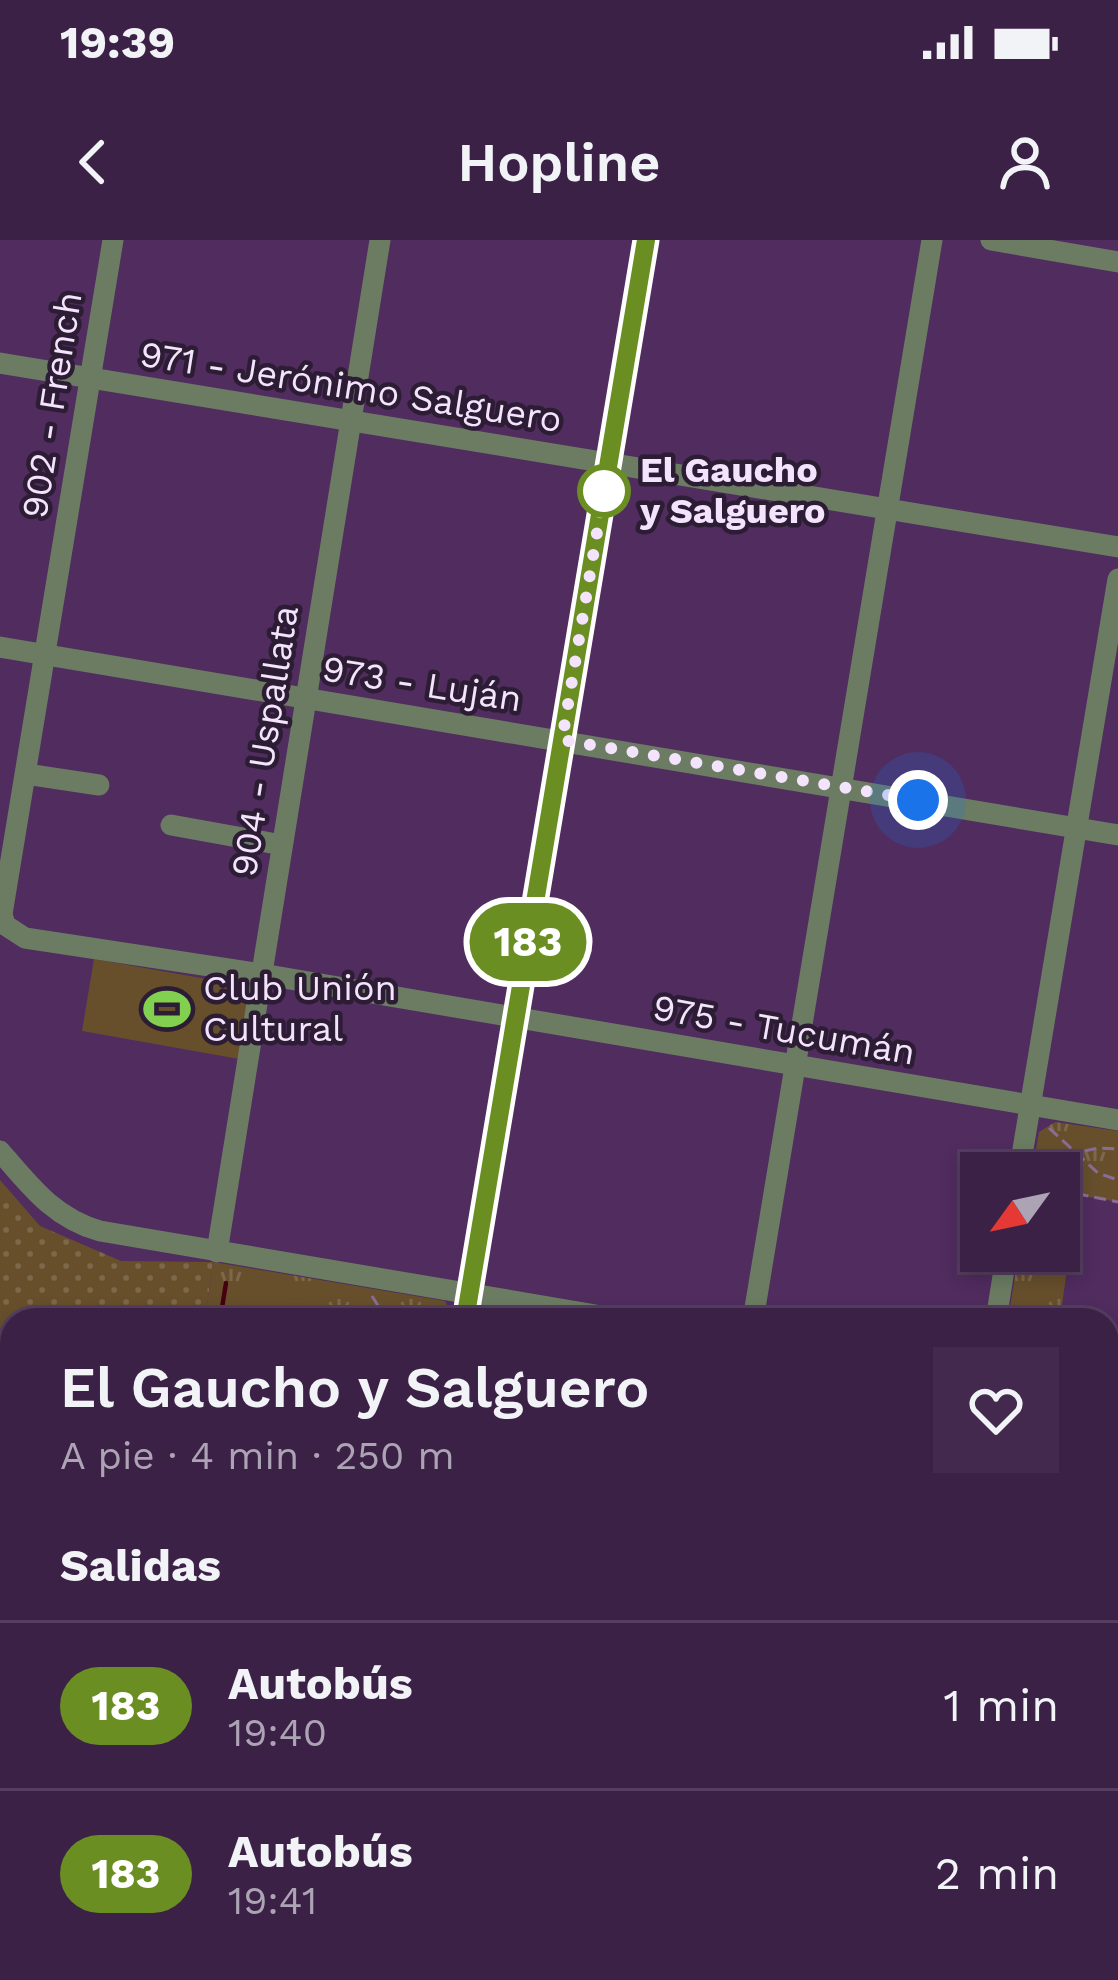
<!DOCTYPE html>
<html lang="es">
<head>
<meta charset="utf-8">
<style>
	:root { --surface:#3c2147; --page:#43294e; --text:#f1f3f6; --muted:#aca3b4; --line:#553e60 }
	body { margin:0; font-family:"Work Sans",sans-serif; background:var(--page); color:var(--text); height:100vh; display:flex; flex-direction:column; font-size:45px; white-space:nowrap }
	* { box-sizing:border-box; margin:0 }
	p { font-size:39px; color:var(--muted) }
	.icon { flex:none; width:66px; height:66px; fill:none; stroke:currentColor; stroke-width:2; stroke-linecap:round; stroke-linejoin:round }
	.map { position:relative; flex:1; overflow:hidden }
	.details { position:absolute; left:0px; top:1068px; width:1119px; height:672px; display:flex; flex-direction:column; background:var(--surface); border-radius:36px 36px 0 0; box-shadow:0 6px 18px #0003,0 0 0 3px var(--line) }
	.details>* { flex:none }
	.badge { padding:0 24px; border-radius:39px; font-size:42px; line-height:78px }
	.needle { width:78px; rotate:237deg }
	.tools { position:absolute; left:960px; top:912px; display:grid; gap:24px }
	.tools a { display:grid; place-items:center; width:120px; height:120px; border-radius:0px; background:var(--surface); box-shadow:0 6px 18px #0003,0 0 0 3px var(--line); font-size:60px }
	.you { position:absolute; width:60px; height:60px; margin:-30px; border:9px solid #fff; border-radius:50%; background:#1a73e8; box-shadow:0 0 0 18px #1a73e833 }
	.map>.badge { position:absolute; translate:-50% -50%; box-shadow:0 0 0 6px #fff }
	h2 { padding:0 60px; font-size:45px; line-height:108px }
	.round { display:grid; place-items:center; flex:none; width:126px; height:126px; border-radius:0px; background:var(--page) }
	.summary { display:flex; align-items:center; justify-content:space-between; height:204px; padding:0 60px }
	h1 { font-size:57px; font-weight:600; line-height:90px }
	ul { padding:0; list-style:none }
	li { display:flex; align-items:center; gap:36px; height:168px; padding:0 60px; border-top:3px solid var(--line) }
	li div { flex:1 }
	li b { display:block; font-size:45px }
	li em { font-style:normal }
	li .badge { min-width:132px; font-weight:700; text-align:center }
	.status { display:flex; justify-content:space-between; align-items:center; height:84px; padding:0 60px; background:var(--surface); direction:ltr }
	.status svg { height:33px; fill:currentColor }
	header { display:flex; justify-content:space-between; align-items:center; height:156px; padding:0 60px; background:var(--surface); font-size:54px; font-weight:600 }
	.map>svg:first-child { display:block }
	.built { fill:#5b316c }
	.grass { fill:url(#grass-dots) }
	.park { fill:url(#park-tufts) }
	.pitch { fill:#674f2c }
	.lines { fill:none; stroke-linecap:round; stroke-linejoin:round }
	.stream { stroke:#460011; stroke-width:4.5 }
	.path { stroke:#8a6d97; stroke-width:3; stroke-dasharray:12 6; stroke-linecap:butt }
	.minor { stroke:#6b7c63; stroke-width:21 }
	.highway { stroke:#a8d193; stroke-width:30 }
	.line-casing { stroke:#fff; stroke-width:27 }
	.line { stroke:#6b8e23; stroke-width:18 }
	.walk { stroke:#f4e3fc; stroke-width:12; stroke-dasharray:0 21.6 }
	.stop-dot { fill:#fff; stroke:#6b8e23; stroke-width:6 }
	.labels { text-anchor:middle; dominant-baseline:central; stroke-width:9; stroke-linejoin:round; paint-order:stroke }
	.street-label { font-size:36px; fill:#f4e3fc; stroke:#2d1d34 }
	.stop-label { font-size:36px; font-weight:bold; fill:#f4e3fc; stroke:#2d1d34; text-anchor:start }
	.poi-label { font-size:36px; fill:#f4e3fc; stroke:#2d1d34; text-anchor:start }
</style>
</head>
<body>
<div class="status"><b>19:39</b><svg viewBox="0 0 49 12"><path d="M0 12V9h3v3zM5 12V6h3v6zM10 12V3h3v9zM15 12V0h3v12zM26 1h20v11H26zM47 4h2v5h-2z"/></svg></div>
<header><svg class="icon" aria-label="back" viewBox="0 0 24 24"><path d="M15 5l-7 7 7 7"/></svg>Hopline<svg class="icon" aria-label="person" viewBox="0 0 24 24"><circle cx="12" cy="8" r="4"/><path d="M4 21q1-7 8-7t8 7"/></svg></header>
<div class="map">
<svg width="1118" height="1740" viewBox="0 0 1118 1740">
	<defs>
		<pattern id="grass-dots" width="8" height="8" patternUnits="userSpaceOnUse" patternTransform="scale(3)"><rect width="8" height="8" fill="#674f2c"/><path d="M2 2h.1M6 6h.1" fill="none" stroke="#7d684c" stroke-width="1.8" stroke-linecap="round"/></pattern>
		<pattern id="park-tufts" width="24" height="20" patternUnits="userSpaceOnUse" patternTransform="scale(3)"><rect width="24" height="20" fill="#674f2c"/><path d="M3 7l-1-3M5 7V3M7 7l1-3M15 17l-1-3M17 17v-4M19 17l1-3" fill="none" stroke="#7d684c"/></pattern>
	</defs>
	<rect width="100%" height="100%" fill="#502c5f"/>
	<path class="built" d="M0,1498L12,1514V1728H47L35,1740H0Z"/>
	<g class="grass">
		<path d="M0,940L40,986L121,1021L213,1022L205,1080H12V1514L0,1498Z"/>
		<path d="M47,1728H753L751,1740H35Z"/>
	</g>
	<g class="park">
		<path d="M1055,882L1118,891V962L1077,955L1060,1080H1008L1019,1011H1059V933H1032L1039,892Z"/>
		<path d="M213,1022L445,1061L454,1080H205Z"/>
		<path d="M491,1728H761L758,1740H499Z"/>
	</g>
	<g class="pitch">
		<path d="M94,719L252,747L239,819L82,791Z"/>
		<path d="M246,1049L346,1069L344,1080H240Z"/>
		<path d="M1107,1467L1118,1469V1740H759L761,1728H1107Z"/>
	</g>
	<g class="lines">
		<g class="stream">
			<path d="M220,1080L226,1043"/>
			<path d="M107,1740L108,1728"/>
		</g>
		<g class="path">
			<path d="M1049,888L1098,933L1118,940"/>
			<path d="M1059,946L1077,937L1075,913L1098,908L1118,909"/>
			<path d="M1059,950L1118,962"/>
			<path d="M372,1056L387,1080"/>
		</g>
		<g class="minor">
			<path d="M113,0L2,674L5,685L25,698L261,734L1118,880"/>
			<path d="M991,0L1118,22"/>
			<path d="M0,123L1118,307"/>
			<path d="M0,407L1118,595"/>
			<path d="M26,534L99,545"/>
			<path d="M171,585L282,605"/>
			<path d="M0,911C30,946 54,978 100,991L625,1080"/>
			<path d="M1019,933L1118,339"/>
			<path d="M217,1012L380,0"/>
			<path d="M465,1080L646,0"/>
			<path d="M753,1080L932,0"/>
			<path d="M996,1080L1007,1011"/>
			<path d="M1107,1161L1118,1163"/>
			<path d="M1116,1448L1118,1435"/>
		</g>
		<g class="highway">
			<path d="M0,1122L12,1140"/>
			<path d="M0,1187L12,1205"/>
			<path d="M363,1728L371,1740"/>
			<path d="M407,1728L415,1740"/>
		</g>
	</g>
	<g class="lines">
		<defs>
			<path id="line" d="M465,1080L646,0"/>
		</defs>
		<use href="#line" class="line-casing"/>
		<use href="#line" class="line"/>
		<path class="walk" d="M604,251L562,500L918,560"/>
	</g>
	<defs>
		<symbol id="stadium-bare" viewBox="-9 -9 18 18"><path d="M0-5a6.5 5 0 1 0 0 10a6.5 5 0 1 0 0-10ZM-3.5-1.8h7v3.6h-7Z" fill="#81d050" stroke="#2d1d34" stroke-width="2.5" paint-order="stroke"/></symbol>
	</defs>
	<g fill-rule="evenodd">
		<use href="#stadium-bare" x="134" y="736" width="66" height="66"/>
	</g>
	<circle class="stop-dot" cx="604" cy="251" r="24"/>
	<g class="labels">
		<g class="street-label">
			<text transform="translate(351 147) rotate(9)">971 - Jerónimo Salguero</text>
			<text transform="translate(52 165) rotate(-81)">902 - French</text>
			<text transform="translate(422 444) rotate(9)">973 - Luján</text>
			<text transform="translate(265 501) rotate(-81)">904 - Uspallata</text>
			<text transform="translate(784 790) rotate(10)">975 - Tucumán</text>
		</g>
		<g class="stop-label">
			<text x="640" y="230">El Gaucho<tspan x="640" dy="41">y Salguero</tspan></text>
		</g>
		<g class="poi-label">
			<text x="203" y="748">Club Unión<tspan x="203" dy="41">Cultural</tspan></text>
		</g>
	</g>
</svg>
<div class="tools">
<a><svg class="needle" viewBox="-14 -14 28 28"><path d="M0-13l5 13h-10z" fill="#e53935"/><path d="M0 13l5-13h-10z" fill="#aca3b4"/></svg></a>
</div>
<div class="you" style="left:918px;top:560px"></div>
<b class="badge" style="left:528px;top:702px;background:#6b8e23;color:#fff">183</b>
<section class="details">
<div class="summary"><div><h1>El Gaucho y Salguero</h1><p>A pie · 4 min · 250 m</p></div><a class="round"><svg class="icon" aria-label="heart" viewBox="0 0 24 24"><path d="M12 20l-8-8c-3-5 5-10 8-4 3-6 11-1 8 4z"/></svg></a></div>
<h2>Salidas</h2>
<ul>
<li><span class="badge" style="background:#6b8e23;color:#fff">183</span><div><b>Autobús</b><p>19:40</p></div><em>1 min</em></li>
<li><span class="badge" style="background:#6b8e23;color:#fff">183</span><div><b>Autobús</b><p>19:41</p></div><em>2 min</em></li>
</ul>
</section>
</div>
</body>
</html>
